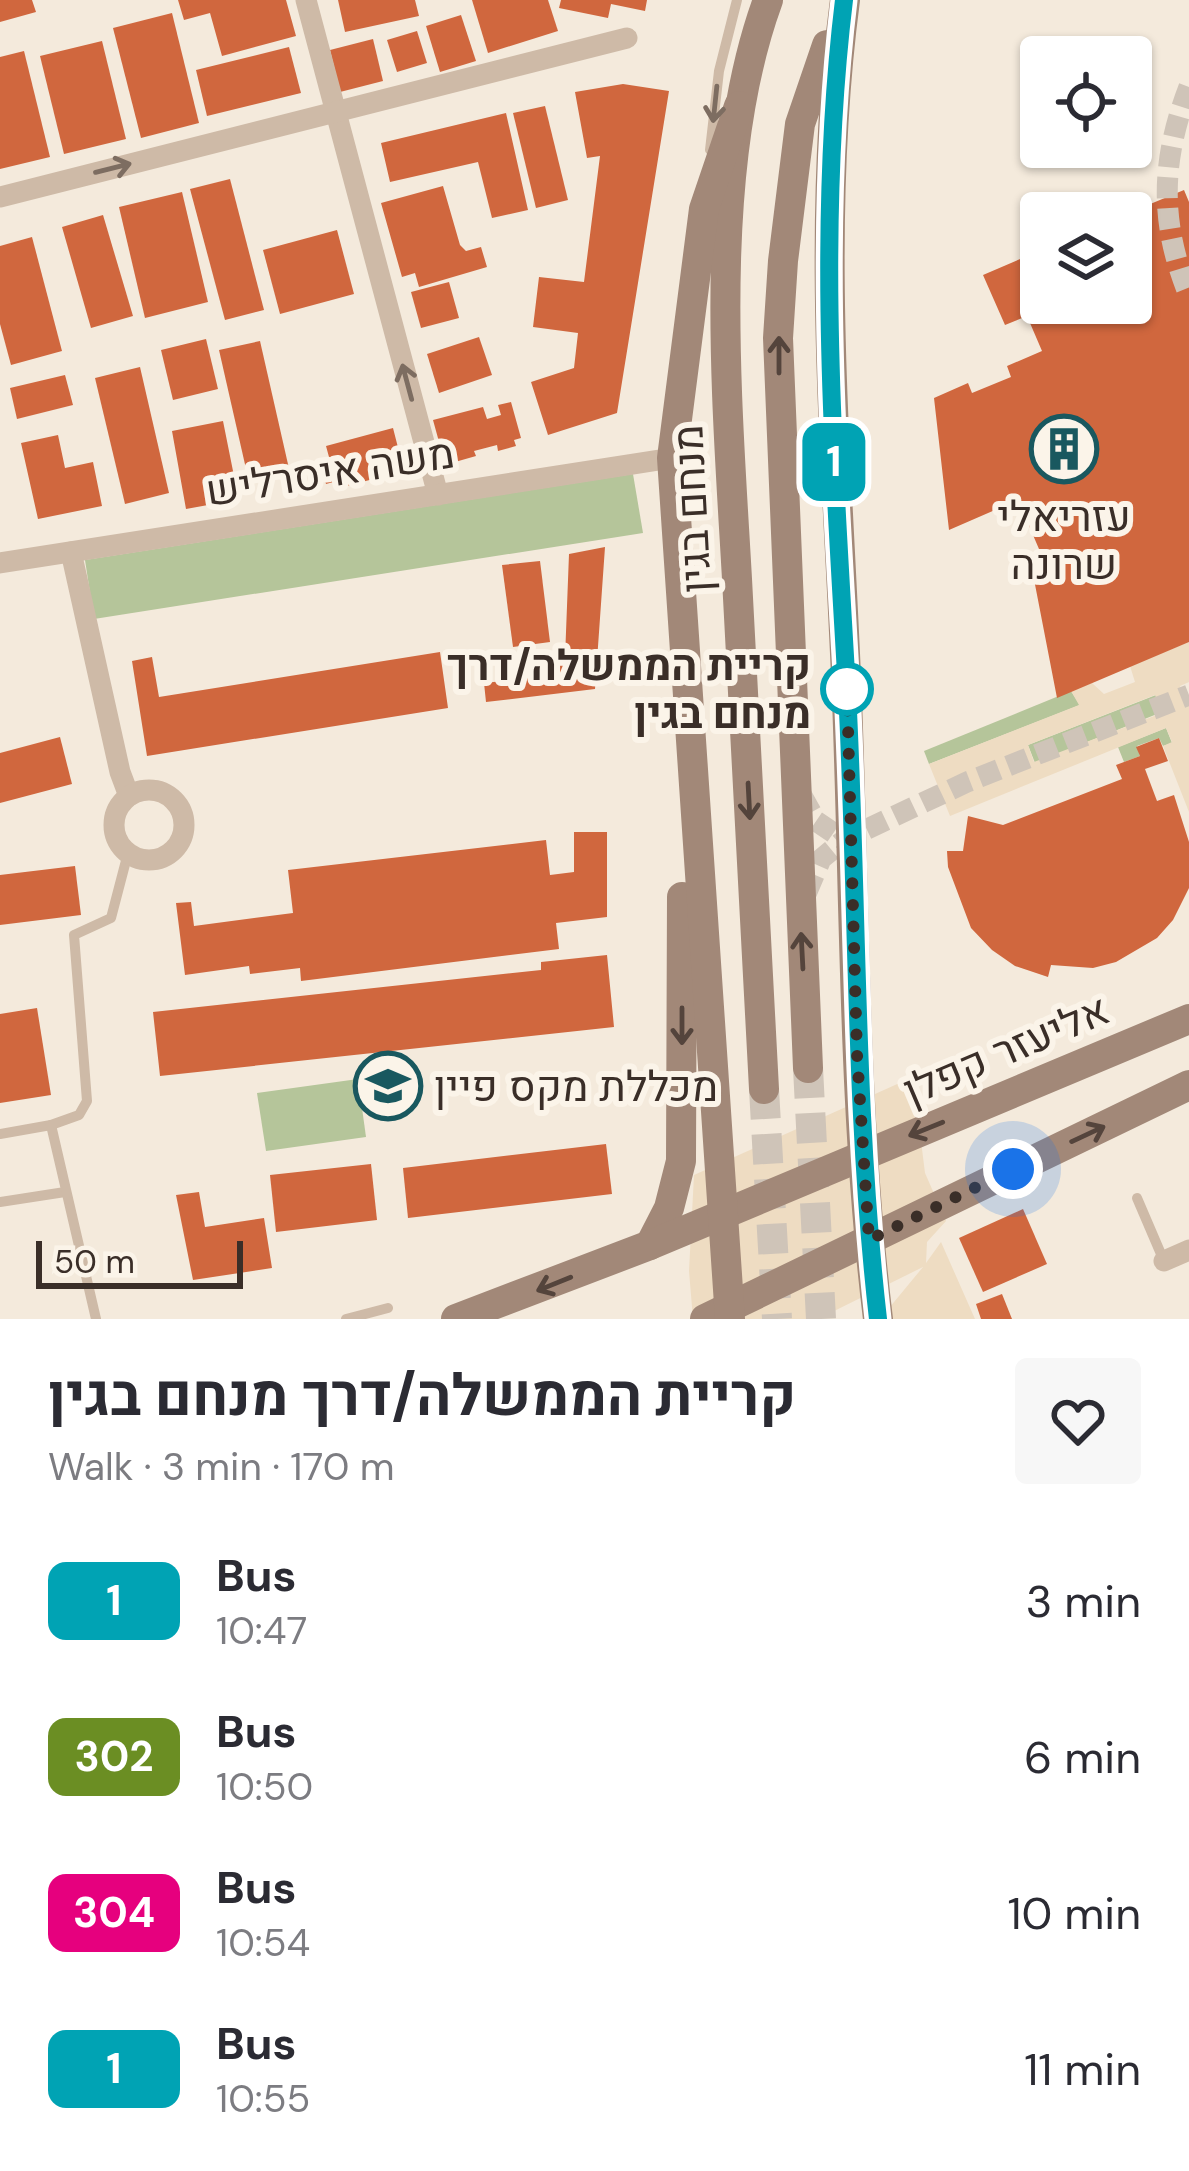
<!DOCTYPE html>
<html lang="en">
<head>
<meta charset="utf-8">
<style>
	:root { --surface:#fff; --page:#f7f7f7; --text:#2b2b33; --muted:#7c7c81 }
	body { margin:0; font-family:"DM Sans",Heebo,sans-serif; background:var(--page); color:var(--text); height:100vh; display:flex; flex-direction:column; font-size:45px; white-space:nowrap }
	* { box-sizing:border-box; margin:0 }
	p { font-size:39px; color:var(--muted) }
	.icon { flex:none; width:66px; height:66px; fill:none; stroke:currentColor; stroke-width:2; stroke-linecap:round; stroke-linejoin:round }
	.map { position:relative; height:1319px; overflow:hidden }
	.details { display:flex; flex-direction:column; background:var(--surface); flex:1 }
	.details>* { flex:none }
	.badge { padding:0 24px; border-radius:18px; font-size:42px; line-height:78px }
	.tools { position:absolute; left:1020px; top:36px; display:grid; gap:24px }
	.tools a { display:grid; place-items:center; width:132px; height:132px; border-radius:12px; background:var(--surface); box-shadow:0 3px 9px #0004; font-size:60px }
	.scale { position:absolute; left:36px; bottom:30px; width:207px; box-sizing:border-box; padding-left:12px; border:6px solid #3a2e28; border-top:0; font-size:33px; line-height:42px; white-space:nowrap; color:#3a2e28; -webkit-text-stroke:9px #fbf4e9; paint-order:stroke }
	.you { position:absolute; width:60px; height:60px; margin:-30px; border:9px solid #fff; border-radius:50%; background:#1a73e8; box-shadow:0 0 0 18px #1a73e833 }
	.map>.badge { position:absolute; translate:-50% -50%; box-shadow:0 0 0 6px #fff }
	.round { display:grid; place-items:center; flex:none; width:126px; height:126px; border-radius:12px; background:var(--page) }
	.head { display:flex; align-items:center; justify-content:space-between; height:204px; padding:0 48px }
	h1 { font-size:57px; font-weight:700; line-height:90px }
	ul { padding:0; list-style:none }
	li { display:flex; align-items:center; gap:36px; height:156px; padding:0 48px }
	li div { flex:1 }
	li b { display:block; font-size:45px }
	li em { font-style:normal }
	li .badge { min-width:132px; font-weight:700; text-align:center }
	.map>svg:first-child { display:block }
	.green { fill:#b5c59a }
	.plaza { fill:#eedcc2; fill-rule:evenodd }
	.building { fill:#d0673e }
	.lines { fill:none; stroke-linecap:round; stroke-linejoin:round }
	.street-tunnel { stroke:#cfc4b8; stroke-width:21; stroke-dasharray:21 10; stroke-linecap:butt }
	.secondary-tunnel { stroke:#cfc4b8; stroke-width:30; stroke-dasharray:30 15; stroke-linecap:butt }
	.lane { stroke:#cebaa7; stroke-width:10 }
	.street { stroke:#cebaa7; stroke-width:21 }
	.secondary { stroke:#a28878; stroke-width:30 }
	.oneway { stroke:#7d6d61 }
	.oneway2 { stroke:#54443c }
	.line-casing { stroke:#fff; stroke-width:27 }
	.line { stroke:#00a3b4; stroke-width:18 }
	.walk { stroke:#3a2e28; stroke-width:12; stroke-dasharray:0 21.6 }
	.stop-dot { fill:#fff; stroke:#00a3b4; stroke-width:6 }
	.labels { text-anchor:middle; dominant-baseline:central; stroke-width:12; stroke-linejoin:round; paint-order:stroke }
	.street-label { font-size:42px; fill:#3a2e28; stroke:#fbf4e9 }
	.poi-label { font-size:42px; fill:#3a2e28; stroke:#fbf4e9 }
	.stop-label { font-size:42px; font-weight:bold; fill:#3a2e28; stroke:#fbf4e9; text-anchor:end }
</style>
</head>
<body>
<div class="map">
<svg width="1189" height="1319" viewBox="0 0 1189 1319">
	<rect width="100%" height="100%" fill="#f4eadc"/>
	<g class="green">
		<path d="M633,474L643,533L94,619L85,560Z"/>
		<path d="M1071,691L1080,705L929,764L924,751Z"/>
		<path d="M1156,695L1162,712L1035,763L1028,745Z"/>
		<path d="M1166,728L1172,743L1163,746L1159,738L1137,746L1140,756L1124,762L1118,747Z"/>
		<path d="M358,1079L366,1137L266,1151L257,1093Z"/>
	</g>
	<g class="plaza">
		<path d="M1189,642V682L1180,686L1189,702V812L1163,746L1172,742L1166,728L950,816L929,764L1079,705L1071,691L1092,683L1104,694L1135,682L1130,666ZM1155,695L1162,713L1034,762L1028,745Z"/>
		<path d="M913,1077L925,1173L946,1221L927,1242L926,1263L941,1242L975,1319H880L923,1267L818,1319H693L689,1271L694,1175Z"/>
	</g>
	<g class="building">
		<path d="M0,0H32L36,12L0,22Z"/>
		<path d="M178,0H286L296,36L222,56L210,13L184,20Z"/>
		<path d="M338,0H415L419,16L345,32Z"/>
		<path d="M472,0H548L558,31L488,53Z"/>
		<path d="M561,0H647L645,11L611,4L608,18L559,8Z"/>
		<path d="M172,13L199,123L141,138L113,28Z"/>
		<path d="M461,15L476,61L440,72L426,26Z"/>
		<path d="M417,31L427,63L397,72L387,40Z"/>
		<path d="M373,39L383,81L340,92L330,50Z"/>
		<path d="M102,41L126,139L64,154L40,56Z"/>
		<path d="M289,47L301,93L207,116L196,70Z"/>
		<path d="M24,51L50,157L0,169V57Z"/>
		<path d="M623,84L669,91L617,413L548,435L531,382L574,368L578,333L533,327L539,277L584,282L600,156L587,158L575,92Z"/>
		<path d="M545,106L568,200L536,208L513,113Z"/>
		<path d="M506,113L528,210L492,218L478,162L390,182L381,143Z"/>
		<path d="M230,179L264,310L225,320L190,189Z"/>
		<path d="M443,186L460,245L466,251L481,247L487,267L419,287L415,273L402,277L381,203Z"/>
		<path d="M1184,190L1189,202V642L1057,698L1032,569L1045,563L1018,500L949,530L934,398L968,383L972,393L1011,377L1007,366L1042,351L1027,316L1005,325L983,275L1041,250V303H1131V212Z"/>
		<path d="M182,192L208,302L145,318L119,207Z"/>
		<path d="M103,215L133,316L91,328L62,227Z"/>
		<path d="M337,230L354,294L280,314L263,250Z"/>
		<path d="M32,237L62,351L11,365L0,324V246Z"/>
		<path d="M449,282L459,318L421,328L411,292Z"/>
		<path d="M479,337L492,375L439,393L427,354Z"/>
		<path d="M206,339L218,389L173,400L161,350Z"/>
		<path d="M260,341L290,473L249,482L219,350Z"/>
		<path d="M140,367L169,493L125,504L95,378Z"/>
		<path d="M65,375L73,405L17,419L10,388Z"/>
		<path d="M511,402L521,438L514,440L516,446L498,451L497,445L474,451L476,456L455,462L453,457L444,460L433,420L483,407L487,419L501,415L498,405Z"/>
		<path d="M223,421L239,501L222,504L221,496L207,499L208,505L186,509L172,431Z"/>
		<path d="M393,428L404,471L339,488L337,481L326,484L320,460L329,457L326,446Z"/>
		<path d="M58,435L65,468L93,462L102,506L38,519L21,443Z"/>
		<path d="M605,547L595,689L486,702L484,683L540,677L538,662L565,658L569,554Z"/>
		<path d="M540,561L550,642L513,647L502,565Z"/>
		<path d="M440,652L448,708L147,756L132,661L152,657L159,697Z"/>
		<path d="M60,737L72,784L0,803V753Z"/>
		<path d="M1159,738L1168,761L1145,769L1157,801L1174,795L1189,842V888L1173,920L1157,938L1116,962L1093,968L1051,965L1048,977L1015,966L992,950L971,928L948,867L947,851H963L968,816L1003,825L1122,779L1116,765L1140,756L1136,747Z"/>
		<path d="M574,832H607V917L556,923L559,949L301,981L300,968L250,974L249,966L185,975L176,903L191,902L194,926L293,913L288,870L546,840L550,875L574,872Z"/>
		<path d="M75,866L81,915L0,925V875Z"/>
		<path d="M607,955L614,1027L160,1076L153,1012L541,970V962Z"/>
		<path d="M37,1008L51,1095L0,1103V1014Z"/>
		<path d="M606,1144L612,1194L408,1218L403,1168Z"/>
		<path d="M371,1164L377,1220L276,1232L270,1175Z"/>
		<path d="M199,1192L205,1227L264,1218L272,1268L193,1280L176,1195Z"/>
		<path d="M1023,1209L1047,1264L983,1292L959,1238Z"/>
		<path d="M1002,1294L1012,1319H981L976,1304Z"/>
	</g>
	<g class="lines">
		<g class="street-tunnel">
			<path d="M1189,87C1161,160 1159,222 1189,295"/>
			<path d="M801,794L816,821L844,840"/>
			<path d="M806,894L821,859L844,840L967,782L1189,695"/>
		</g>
		<g class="secondary-tunnel">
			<path d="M808,1068L821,1319"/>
			<path d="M764,1089L777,1319"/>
		</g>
		<g class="lane">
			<path d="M710,150L719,71L737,0"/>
			<path d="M0,1134L51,1125"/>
			<path d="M1137,1198L1164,1261"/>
			<path d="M0,1202L65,1192"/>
			<path d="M96,1319L51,1125L79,1115L87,1101L74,935L111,918L128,853"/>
			<path d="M346,1319L388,1308"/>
		</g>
		<g class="street">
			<path d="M306,0L438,495"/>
			<path d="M0,197L627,38"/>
			<path d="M71,552L120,772L129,796"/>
			<path d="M0,563L672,458"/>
			<circle cx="149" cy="825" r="35"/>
			<path d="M1164,1261L1189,1250"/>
		</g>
		<g class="secondary">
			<path d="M845,0C814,234 838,466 847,700C855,907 853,1114 878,1319"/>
			<path d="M808,1068L778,338L783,261L800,124L827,45"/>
			<path d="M764,1089C755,919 746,749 737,579C727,400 706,169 768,0"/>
			<path d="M650,1245L669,1208L681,1161L682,897"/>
			<path d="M456,1319L650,1245L1189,1019"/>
			<path d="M705,1319L1189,1085"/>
			<path d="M730,1319L672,458L704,209L739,106"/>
		</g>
	</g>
	<defs><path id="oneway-shaft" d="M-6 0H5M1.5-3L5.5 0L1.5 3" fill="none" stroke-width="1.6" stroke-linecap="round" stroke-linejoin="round" transform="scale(3)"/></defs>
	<g class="oneway">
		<use href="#oneway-shaft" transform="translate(715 104) rotate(96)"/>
		<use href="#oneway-shaft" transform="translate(113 168) rotate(-14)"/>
		<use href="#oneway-shaft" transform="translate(407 382) rotate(-105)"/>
	</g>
	<g class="oneway2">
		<use href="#oneway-shaft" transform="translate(779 355) rotate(-90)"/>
		<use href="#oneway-shaft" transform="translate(749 801) rotate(87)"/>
		<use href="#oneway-shaft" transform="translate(802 951) rotate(-93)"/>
		<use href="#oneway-shaft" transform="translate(682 1026) rotate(90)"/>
		<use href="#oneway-shaft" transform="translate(926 1129) rotate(158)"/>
		<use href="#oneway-shaft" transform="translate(1088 1134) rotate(-25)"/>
		<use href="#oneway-shaft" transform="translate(554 1284) rotate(158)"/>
	</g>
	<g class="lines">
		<defs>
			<path id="line" d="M844,0C816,230 834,461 847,691C858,901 854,1110 878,1319"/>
		</defs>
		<use href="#line" class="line-casing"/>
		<use href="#line" class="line"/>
		<path class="walk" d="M847,689L857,1054L869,1240L1013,1169"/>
	</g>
	<defs>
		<symbol id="building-ring" viewBox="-11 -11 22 22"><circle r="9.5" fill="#fbf4e9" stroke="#19585f" stroke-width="1.5"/><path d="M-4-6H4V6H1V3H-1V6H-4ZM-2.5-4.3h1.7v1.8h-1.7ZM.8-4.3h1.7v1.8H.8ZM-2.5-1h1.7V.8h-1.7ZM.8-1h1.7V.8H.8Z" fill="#19585f"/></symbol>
		<symbol id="university-ring" viewBox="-11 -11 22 22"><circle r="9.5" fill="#fbf4e9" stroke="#19585f" stroke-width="1.5"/><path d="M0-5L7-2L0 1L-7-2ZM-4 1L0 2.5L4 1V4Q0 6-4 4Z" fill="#19585f"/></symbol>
	</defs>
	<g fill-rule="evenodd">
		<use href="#building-ring" x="1026" y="411" width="76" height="76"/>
		<use href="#university-ring" x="350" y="1048" width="76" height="76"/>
	</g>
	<circle class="stop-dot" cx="847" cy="689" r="24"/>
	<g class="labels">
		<g class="street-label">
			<text transform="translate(330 472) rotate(-9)">משה איסרליש</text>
			<text transform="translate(692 509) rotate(-93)">מנחם בגין</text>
			<text transform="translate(1006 1050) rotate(-23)">אליעזר קפלן</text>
		</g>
		<g class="poi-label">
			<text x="1064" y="516">עזריאלי<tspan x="1064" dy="48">שרונה</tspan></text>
			<text x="434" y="1086" text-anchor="start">מכללת מקס פיין</text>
		</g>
		<g class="stop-label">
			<text x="811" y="665">קריית הממשלה/דרך<tspan x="811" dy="48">מנחם בגין</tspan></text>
		</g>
	</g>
</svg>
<div class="tools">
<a><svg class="icon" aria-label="locate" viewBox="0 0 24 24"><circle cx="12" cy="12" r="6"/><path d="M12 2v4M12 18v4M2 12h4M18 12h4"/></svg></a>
<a><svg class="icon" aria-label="layers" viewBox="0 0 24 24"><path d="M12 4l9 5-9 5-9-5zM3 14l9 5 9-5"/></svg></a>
</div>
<div class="scale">50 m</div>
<div class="you" style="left:1013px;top:1169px"></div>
<b class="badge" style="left:834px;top:462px;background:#00a3b4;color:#fff">1</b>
</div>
<section class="details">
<div class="head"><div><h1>קריית הממשלה/דרך מנחם בגין</h1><p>Walk · 3 min · 170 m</p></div><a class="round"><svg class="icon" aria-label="heart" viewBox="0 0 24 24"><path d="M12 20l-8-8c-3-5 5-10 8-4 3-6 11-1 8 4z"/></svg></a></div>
<ul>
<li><span class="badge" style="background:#00a3b4;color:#fff">1</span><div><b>Bus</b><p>10:47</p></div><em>3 min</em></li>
<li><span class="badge" style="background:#6b8e23;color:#fff">302</span><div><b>Bus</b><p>10:50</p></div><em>6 min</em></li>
<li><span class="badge" style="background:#e6007e;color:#fff">304</span><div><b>Bus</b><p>10:54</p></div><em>10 min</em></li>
<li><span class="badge" style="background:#00a3b4;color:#fff">1</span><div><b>Bus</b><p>10:55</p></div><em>11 min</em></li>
</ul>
</section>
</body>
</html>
